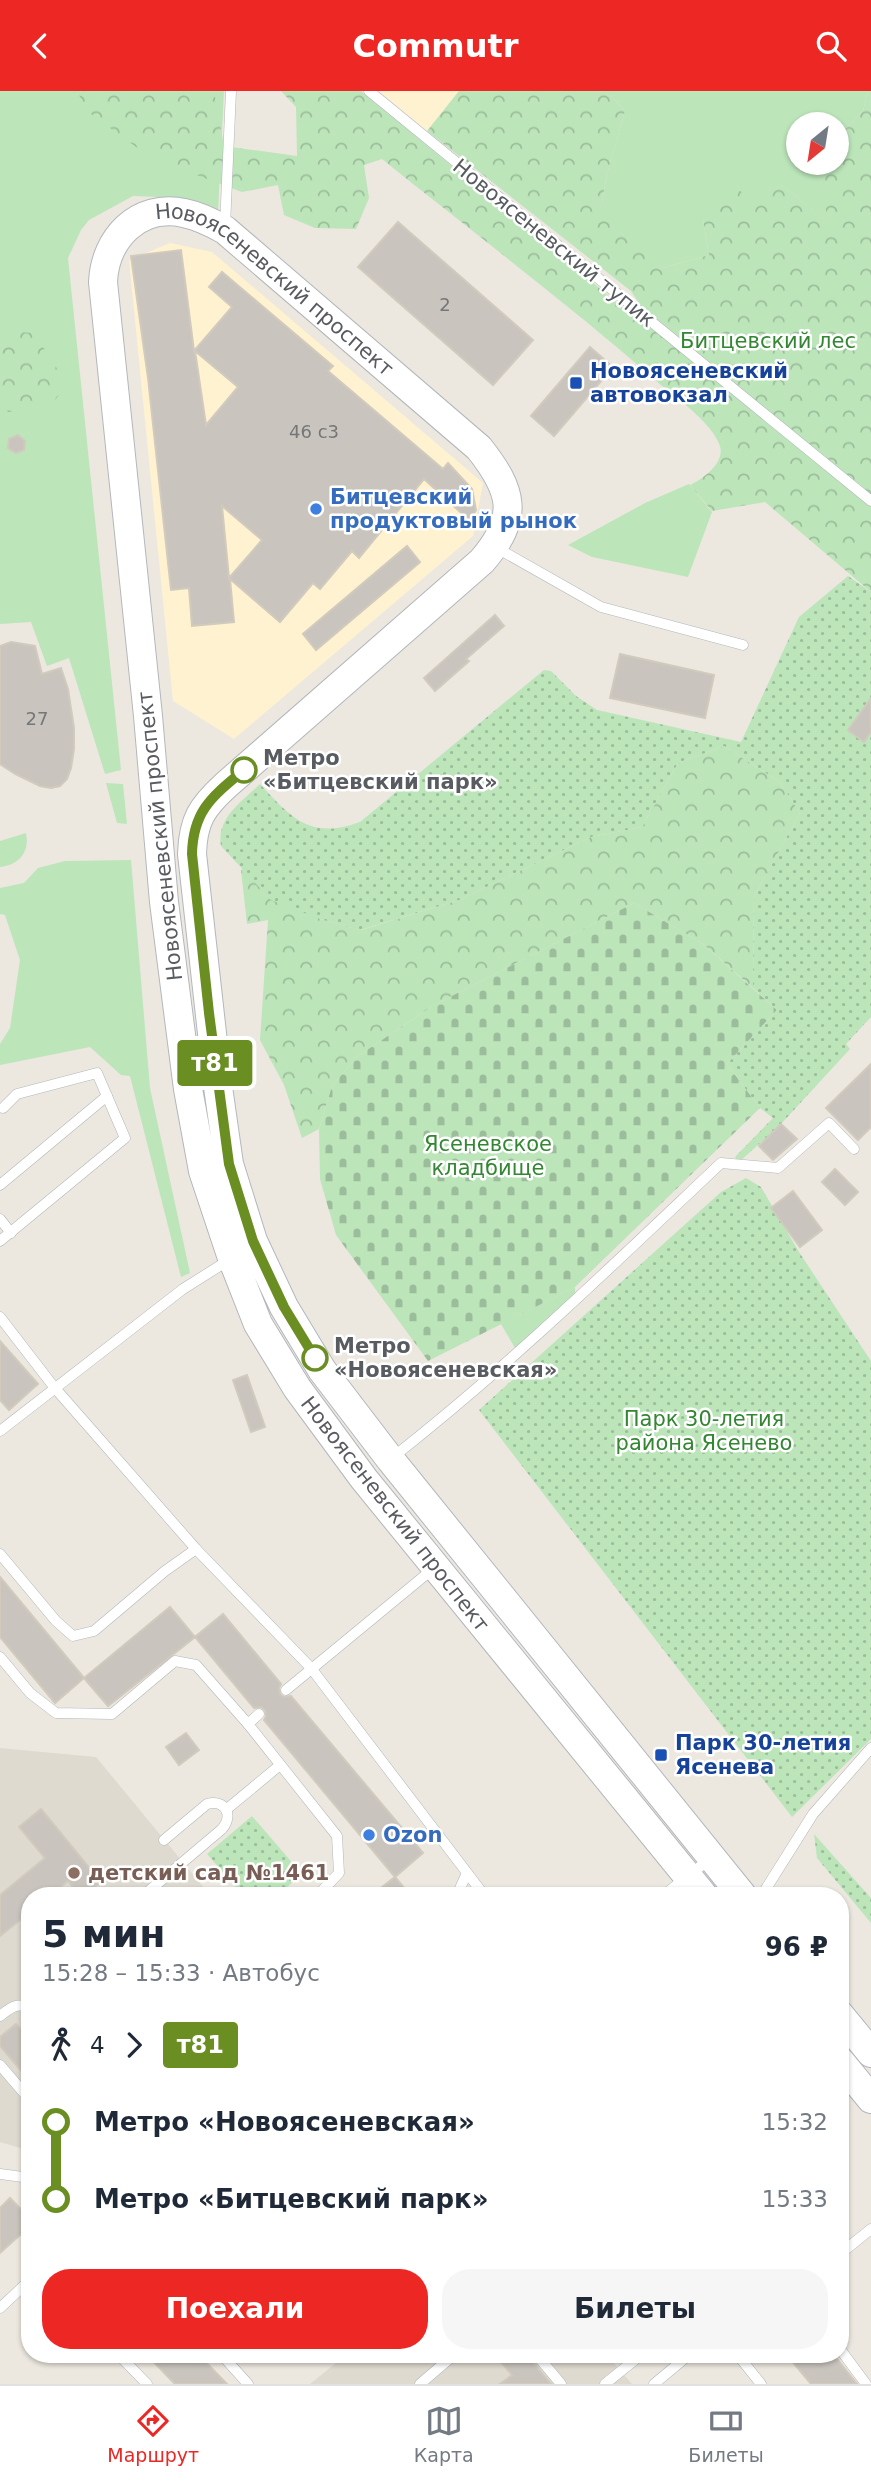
<!DOCTYPE html>
<html lang="ru">
<head>
<meta charset="utf-8">
<style>
	:root { --surface:#fff; --page:#f6f6f7; --text:#1f2937; --muted:#747a83; --line:#e0e1e3; --accent:#ed2824 }
	body { margin:0; font-family:"DejaVu Sans",sans-serif; background:var(--page); color:var(--text); height:100vh; display:flex; flex-direction:column; font-size:26px; white-space:nowrap }
	* { box-sizing:border-box; margin:0 }
	p { font-size:23px; color:var(--muted) }
	.icon { flex:none; width:38px; height:38px; fill:none; stroke:currentColor; stroke-width:2; stroke-linecap:round; stroke-linejoin:round }
	.map { position:relative; flex:1; overflow:hidden }
	.side { position:absolute; left:21px; top:1796px; width:828px; height:476px; display:flex; flex-direction:column; background:var(--surface); border-radius:28px; box-shadow:0 2px 5px #0004 }
	.side>* { flex:none }
	.badge { padding:0 14px; border-radius:5px; font-size:24px; line-height:46px }
	.needle { width:46px; rotate:210deg }
	.tools { position:absolute; left:786px; top:21px; display:grid; gap:14px }
	.tools a { display:grid; place-items:center; width:63px; height:63px; border-radius:50%; background:var(--surface); box-shadow:0 2px 5px #0004; font-size:35px }
	.map>.badge { position:absolute; translate:-50% -50%; box-shadow:0 0 0 4px #fff }
	.legs { display:flex; align-items:center; gap:10px; height:77px; padding:0 21px; font-size:23px }
	.legs p { margin-inline-start:auto }
	.overview { display:flex; align-items:center; justify-content:space-between; height:119px; padding:0 21px }
	h1 { font-size:38px; font-weight:700; line-height:52px }
	.cta { display:flex; gap:14px; margin-top:auto; padding:14px 21px }
	.cta a { flex:1; height:80px; border-radius:28px; background:var(--accent); color:#fff; font-size:28px; font-weight:700; line-height:80px; text-align:center }
	.cta a+a { background:var(--page); color:var(--text) }
	ul { padding:0 21px; list-style:none }
	li { display:flex; align-items:center; gap:24px; height:77px; font-size:26px }
	li i { display:grid; place-items:center; width:10px; height:100%; margin:0 9px; background:currentColor }
	li i::after { content:''; width:18px; height:18px; margin:-9px; border:5px solid; border-radius:50%; background:var(--surface) }
	li p { margin-inline-start:auto }
	li:first-child i { background:linear-gradient(#0000 50%,currentColor 0) }
	li:last-child i { background:linear-gradient(currentColor 50%,#0000 0) }
	header { display:flex; justify-content:space-between; align-items:center; height:91px; padding:0 21px; background:var(--accent); color:#fff; font-size:32px; font-weight:700 }
	.tabs { display:flex; justify-content:space-around; align-items:center; height:98px; border-top:2px solid var(--line); background:var(--surface); font-size:19px; color:var(--muted) }
	.tabs a { display:grid; justify-items:center; gap:4px }
	.tabs .current { color:var(--accent) }
	.map>svg:first-child { display:block }
	.commercial { fill:#fff2d1 }
	.education { fill:#dedad0 }
	.grass { fill:#bce5ba }
	.forest { fill:url(#forest-crowns) }
	.cemetery { fill:url(#cemetery-stones) }
	.park { fill:url(#park-dots) }
	.building { fill:#c9c5be; stroke:#d1cabd; stroke-width:2; fill-rule:evenodd }
	.lines { fill:none; stroke-linecap:round; stroke-linejoin:round }
	.lane-casing { stroke:#b2b6bb; stroke-width:11 }
	.secondary-casing { stroke:#b3b7bd; stroke-width:30 }
	.lane { stroke:#fff; stroke-width:10 }
	.secondary { stroke:#fff; stroke-width:28 }
	.line-1-casing { stroke:#fff; stroke-width:16 }
	.line-1 { stroke:#6b8e23; stroke-width:10 }
	.transit-dot { fill:#1a4fb4; stroke:#fff; stroke-width:2.5 }
	.shop-dot { fill:#3f7fe0; stroke:#fff; stroke-width:2.5 }
	.stop-1-dot { fill:#fff; stroke:#6b8e23; stroke-width:3.5 }
	.education-dot { fill:#8d6e63; stroke:#fff; stroke-width:2.5 }
	.labels { text-anchor:middle; dominant-baseline:central; stroke-width:5; stroke-linejoin:round; paint-order:stroke }
	.number-label { font-size:18px; fill:#747678 }
	.street-label { font-size:21px; fill:#585c61; stroke:#fff }
	.park-label { font-size:21px; fill:#338632; stroke:#fff }
	.transit-label { font-size:21px; font-weight:bold; fill:#164399; stroke:#fff; text-anchor:start }
	.shop-label { font-size:21px; font-weight:bold; fill:#366cbe; stroke:#fff; text-anchor:start }
	.stop-label { font-size:21px; font-weight:bold; fill:#585c61; stroke:#fff; text-anchor:start }
	.education-label { font-size:21px; font-weight:bold; fill:#785e54; stroke:#fff; text-anchor:start }
</style>
</head>
<body>
<header><svg class="icon" aria-label="back" viewBox="0 0 24 24"><path d="M15 5l-7 7 7 7"/></svg>Commutr<svg class="icon" aria-label="search" viewBox="0 0 24 24"><circle cx="10" cy="10" r="6"/><path d="M15 15l6 6"/></svg></header>
<div class="map">
<svg width="871" height="2293" viewBox="0 0 871 2293">
	<defs>
		<pattern id="forest-crowns" width="20" height="18" patternUnits="userSpaceOnUse" patternTransform="scale(1.75)"><rect width="20" height="18" fill="#bce5ba"/><path d="M2 6a3 3 0 1 1 6 0M12 15a3 3 0 1 1 6 0" fill="none" stroke="#9cbd9b"/></pattern>
		<pattern id="cemetery-stones" width="16" height="16" patternUnits="userSpaceOnUse" patternTransform="scale(1.75)"><rect width="16" height="16" fill="#bce5ba"/><path d="M2 7V4a2 2 0 0 1 4 0v3zM10 15v-3a2 2 0 0 1 4 0v3z" fill="#9cbd9b"/></pattern>
		<pattern id="park-dots" width="8" height="8" patternUnits="userSpaceOnUse" patternTransform="scale(1.75)"><rect width="8" height="8" fill="#bce5ba"/><path d="M2 2h.1M6 6h.1" fill="none" stroke="#9cbd9b" stroke-width="1.8" stroke-linecap="round"/></pattern>
	</defs>
	<rect width="100%" height="100%" fill="#ece8df"/>
	<g class="commercial">
		<path d="M379,0H459L427,40Z"/>
		<path d="M170,152L212,161L483,392L473,445L234,648L173,610L129,169Z"/>
	</g>
	<g class="education">
		<path d="M0,1657L96,1666L210,1804H30V2060L0,2051Z"/>
		<path d="M347,2263H606L632,2293H310Z"/>
	</g>
	<g class="grass">
		<path d="M0,0H224L218,121L183,107L133,105L89,129L81,139L68,167L121,679L105,683L69,567L47,575L31,531L0,533Z"/>
		<path d="M603,0H868L863,20L837,47L836,33H798V72H815L830,133L782,94L755,115L703,128L709,164L659,178L602,111L607,83L625,20L618,11Z"/>
		<path d="M689,393L712,421L688,486L592,466L568,454L645,412Z"/>
		<path d="M106,692L123,693L127,733L117,732Z"/>
		<path d="M26,742C30,761 19,774 0,776V750Z"/>
		<path d="M131,769L150,997L190,1182L181,1186L130,985L121,984L90,956L0,974V953L10,937L20,869L5,824L0,823V797L24,792L38,777L65,770Z"/>
		<path d="M575,1196V1203L515,1257L501,1233Z"/>
	</g>
	<g class="forest">
		<path d="M77,0H210L215,6L224,55L297,65L296,16L281,0H361L627,220L649,227L631,200L427,40L459,0H603L618,11L625,20L607,83L602,111L630,135L659,178L709,164L703,128L726,86L755,114L782,94L829,132L815,72H836L837,47L863,20L868,0H871V501L765,411L712,420L690,394C703,388 725,372 720,355C712,332 679,309 661,294C571,215 475,143 382,68L364,74L369,107L356,138L315,137L284,124L278,94L242,101L151,67L87,20Z"/>
		<path d="M0,224L4,240L34,242L67,293L52,313L8,321L0,310Z"/>
		<path d="M724,655L780,691L800,722L754,806L753,897L703,853L634,812L434,914L358,965L332,995L319,1038L302,1047L284,994L260,949L268,829L247,833L241,779L256,769L320,828L361,839L459,809L591,746L642,736L678,672Z"/>
	</g>
	<path class="cemetery" d="M634,812L703,853L777,919L727,973L760,1017L575,1196L428,1270L336,1144L320,1088L319,1038L332,995L358,965L434,914Z"/>
	<g class="park">
		<path d="M848,485L871,501V926L846,953L850,958L781,1033L739,1071L735,1066L773,1027L760,1017L727,973L777,919L753,897L754,806L800,722L780,691L724,655L678,672L642,736L591,746L459,809L360,839L320,828L271,809L221,755C216,727 242,711 260,693C292,728 311,749 360,731L544,579L551,580L576,605L597,619L741,651L799,526Z"/>
		<path d="M746,1087L761,1096L799,1161L871,1270V1648L792,1726L479,1319L721,1101Z"/>
		<path d="M252,1725L302,1783L278,1804H243L207,1763Z"/>
		<path d="M814,1743L871,1807V1832L817,1767Z"/>
	</g>
	<g class="building">
		<path d="M398,131L533,249L493,294L358,176Z"/>
		<path d="M181,159L194,260L232,216L209,196L222,181L333,275L328,280L443,378L448,372L472,398L476,419L470,430L424,388L359,467L352,460L320,498L313,492L280,531L230,488L234,531L192,535L189,497L171,499L148,287L131,165ZM195,260L238,296L206,334ZM222,415L262,449L229,487Z"/>
		<path d="M590,256L613,276L554,345L531,325Z"/>
		<path d="M18,344L25,350L24,359L16,362L8,357L9,348Z"/>
		<path d="M407,455L420,471L316,559L303,543Z"/>
		<path d="M495,524L504,535L466,568L469,570L435,600L424,587Z"/>
		<path d="M11,551L35,555L42,583L61,577L68,598L74,637V658L71,677L67,688L60,695L51,697L40,695L15,683L0,673V555Z"/>
		<path d="M620,563L714,584L705,627L610,607Z"/>
		<path d="M871,607V641L864,651L848,639Z"/>
		<path d="M871,973V1036L858,1049L826,1017Z"/>
		<path d="M781,1033L797,1048L773,1069L759,1055Z"/>
		<path d="M835,1078L858,1101L845,1114L822,1091Z"/>
		<path d="M793,1100L822,1139L800,1156L771,1117Z"/>
		<path d="M0,1250L38,1293L9,1319L0,1309Z"/>
		<path d="M247,1284L265,1336L251,1341L233,1289Z"/>
		<path d="M0,1486L84,1587L55,1612L0,1546Z"/>
		<path d="M170,1516L195,1546L108,1615L84,1587Z"/>
		<path d="M223,1523L281,1593L279,1597L280,1603L284,1606L291,1605L423,1762L395,1786L264,1629L266,1625L265,1619L261,1616L254,1617L195,1546Z"/>
		<path d="M186,1642L199,1659L179,1674L166,1656Z"/>
		<path d="M41,1718L101,1791L84,1804H79L68,1790L50,1804H30V1821L0,1845V1804L45,1767L19,1736Z"/>
		<path d="M395,1786L410,1804H372Z"/>
		<path d="M16,1933L30,1949V1990L0,1955V1946Z"/>
		<path d="M10,2107L30,2128V2135L0,2162V2117Z"/>
		<path d="M146,2263H198L227,2293H175Z"/>
		<path d="M494,2263H529L530,2268L551,2293H500L512,2284Z"/>
		<path d="M786,2263H833L857,2293H811Z"/>
	</g>
	<g class="lines">
		<defs>
			<g id="lane">
				<path d="M369,0L871,410"/>
				<path d="M225,135L231,0"/>
				<path d="M495,456L601,516L743,554"/>
				<path d="M0,1094L107,1005"/>
				<path d="M0,1128L11,1142"/>
				<path d="M0,1150L125,1047L97,982L17,1003L3,1017"/>
				<path d="M0,1226L54,1296L196,1458L311,1577L484,1804"/>
				<path d="M0,1340L183,1198L229,1169"/>
				<path d="M393,1366C509,1275 614,1173 721,1072L778,1077L829,1032L854,1058"/>
				<path d="M0,1463L56,1530L73,1545L94,1540L165,1480L196,1458"/>
				<path d="M0,1566L30,1602L56,1622L112,1623L175,1570L196,1574L248,1633L259,1623"/>
				<path d="M286,1599L434,1477"/>
				<path d="M248,1633L337,1745L339,1782L318,1804"/>
				<path d="M227,1718L280,1674"/>
				<path d="M144,1804L222,1738C234,1724 225,1708 207,1713L164,1749"/>
				<path d="M457,1804L467,1782"/>
				<path d="M664,1804L711,1767"/>
				<path d="M762,1804L813,1723L871,1657"/>
				<path d="M0,1925C10,1917 16,1911 30,1917"/>
				<path d="M0,1974L30,2009"/>
				<path d="M0,2083L30,2087"/>
				<path d="M840,2163L871,2138"/>
				<path d="M0,2217L30,2189"/>
				<path d="M840,2258L866,2293"/>
				<path d="M118,2263L147,2293"/>
				<path d="M221,2263L248,2293"/>
				<path d="M536,2263L561,2293"/>
				<path d="M737,2263L761,2293"/>
				<path d="M420,2293L455,2263"/>
				<path d="M605,2293L642,2263"/>
				<path d="M654,2293L690,2263"/>
			</g>
			<g id="secondary">
				<path id="s1" d="M703,1804L364,1388L297,1297L258,1233L232,1167L203,1080L188,998L164,811L148,625L103,191C105,148 138,112 184,122C199,125 211,131 225,139L479,357C513,400 520,426 482,470L226,694C202,716 193,729 192,763L218,996L229,1073L253,1150L284,1216L322,1279L390,1368L742,1804"/>
				<path d="M840,1924L871,1962"/>
				<path d="M840,1970L871,2008"/>
			</g>
		</defs>
		<use href="#lane" class="lane-casing"/>
		<use href="#secondary" class="secondary-casing"/>
		<use href="#lane" class="lane"/>
		<use href="#secondary" class="secondary"/>
	</g>
	<g class="lines">
		<defs>
			<path id="line-1" d="M244,679C213,705 193,719 192,763L209,922L229,1073L253,1150L284,1216L315,1267"/>
		</defs>
		<use href="#line-1" class="line-1-casing"/>
		<use href="#line-1" class="line-1"/>
	</g>
	<g class="transit-dot">
		<rect x="569" y="285" width="14" height="14" rx="3.5"/>
		<rect x="654" y="1657" width="14" height="14" rx="3.5"/>
	</g>
	<g class="shop-dot">
		<circle cx="316" cy="418" r="7"/>
		<circle cx="369" cy="1744" r="7"/>
	</g>
	<g class="stop-1-dot">
		<circle cx="244" cy="679" r="12"/>
		<circle cx="315" cy="1267" r="12"/>
	</g>
	<circle class="education-dot" cx="74" cy="1782" r="7"/>
	<g class="labels">
		<g class="number-label">
			<text x="445" y="213">2</text>
			<text x="314" y="340">46 с3</text>
			<text x="37" y="627">27</text>
		</g>
		<g class="street-label">
			<text transform="translate(554 152) rotate(39)">Новоясеневский тупик</text>
			<text stroke="none"><textPath href="#s1" startOffset="2021">Новоясеневский проспект</textPath></text>
			<text transform="translate(160 745) rotate(-96)">Новоясеневский проспект</text>
			<text transform="translate(395 1423) rotate(52)">Новоясеневский проспект</text>
		</g>
		<g class="park-label">
			<text x="768" y="250">Битцевский лес</text>
			<text x="488" y="1053">Ясеневское<tspan x="488" dy="24">кладбище</tspan></text>
			<text x="704" y="1328">Парк 30-летия<tspan x="704" dy="24">района Ясенево</tspan></text>
		</g>
		<g class="transit-label">
			<text x="590" y="280">Новоясеневский<tspan x="590" dy="24">автовокзал</tspan></text>
			<text x="675" y="1652">Парк 30-летия<tspan x="675" dy="24">Ясенева</tspan></text>
		</g>
		<g class="shop-label">
			<text x="330" y="406">Битцевский<tspan x="330" dy="24">продуктовый рынок</tspan></text>
			<text x="383" y="1744">Ozon</text>
		</g>
		<g class="stop-label">
			<text x="263" y="667">Метро<tspan x="263" dy="24">«Битцевский парк»</tspan></text>
			<text x="334" y="1255">Метро<tspan x="334" dy="24">«Новоясеневская»</tspan></text>
		</g>
		<g class="education-label">
			<text x="88" y="1782">детский сад №1461</text>
		</g>
	</g>
</svg>
<div class="tools">
<a><svg class="needle" viewBox="-14 -14 28 28"><path d="M0-13l5 13h-10z" fill="#e53935"/><path d="M0 13l5-13h-10z" fill="#747a83"/></svg></a>
</div>
<b class="badge" style="left:215px;top:972px;background:#6b8e23;color:#fff">т81</b>
<section class="side">
<div class="overview"><div><h1>5 мин</h1><p>15:28 – 15:33 · Автобус</p></div><b>96 ₽</b></div>
<div class="legs"><svg class="icon" aria-label="walk" viewBox="0 0 24 24"><circle cx="13" cy="4" r="2"/><path d="M13 8l-2 6 4 7M11 14l-3 7M7 12l3-4h3l4 4"/></svg>4<svg class="icon" aria-label="forward" viewBox="0 0 24 24"><path d="M9 5l7 7-7 7"/></svg><b class="badge" style="background:#6b8e23;color:#fff">т81</b></div>
<ul>
<li><i style="color:#6b8e23"></i><b>Метро «Новоясеневская»</b><p>15:32</p></li>
<li><i style="color:#6b8e23"></i><b>Метро «Битцевский парк»</b><p>15:33</p></li>
</ul>
<div class="cta"><a>Поехали</a><a>Билеты</a></div>
</section>
</div>
<nav class="tabs">
<a class="current"><svg class="icon" aria-label="directions" viewBox="0 0 24 24"><path d="M12 3l9 9-9 9-9-9zM9 14v-3h6M13 9l2 2-2 2"/></svg>Маршрут</a>
<a><svg class="icon" aria-label="map" viewBox="0 0 24 24"><path d="M3 6l6-2 6 2 6-2v14l-6 2-6-2-6 2zM9 4v14M15 6v14"/></svg>Карта</a>
<a><svg class="icon" aria-label="tickets" viewBox="0 0 24 24"><path d="M3 7h18v10H3zM15 7v10"/></svg>Билеты</a>
</nav>
</body>
</html>
